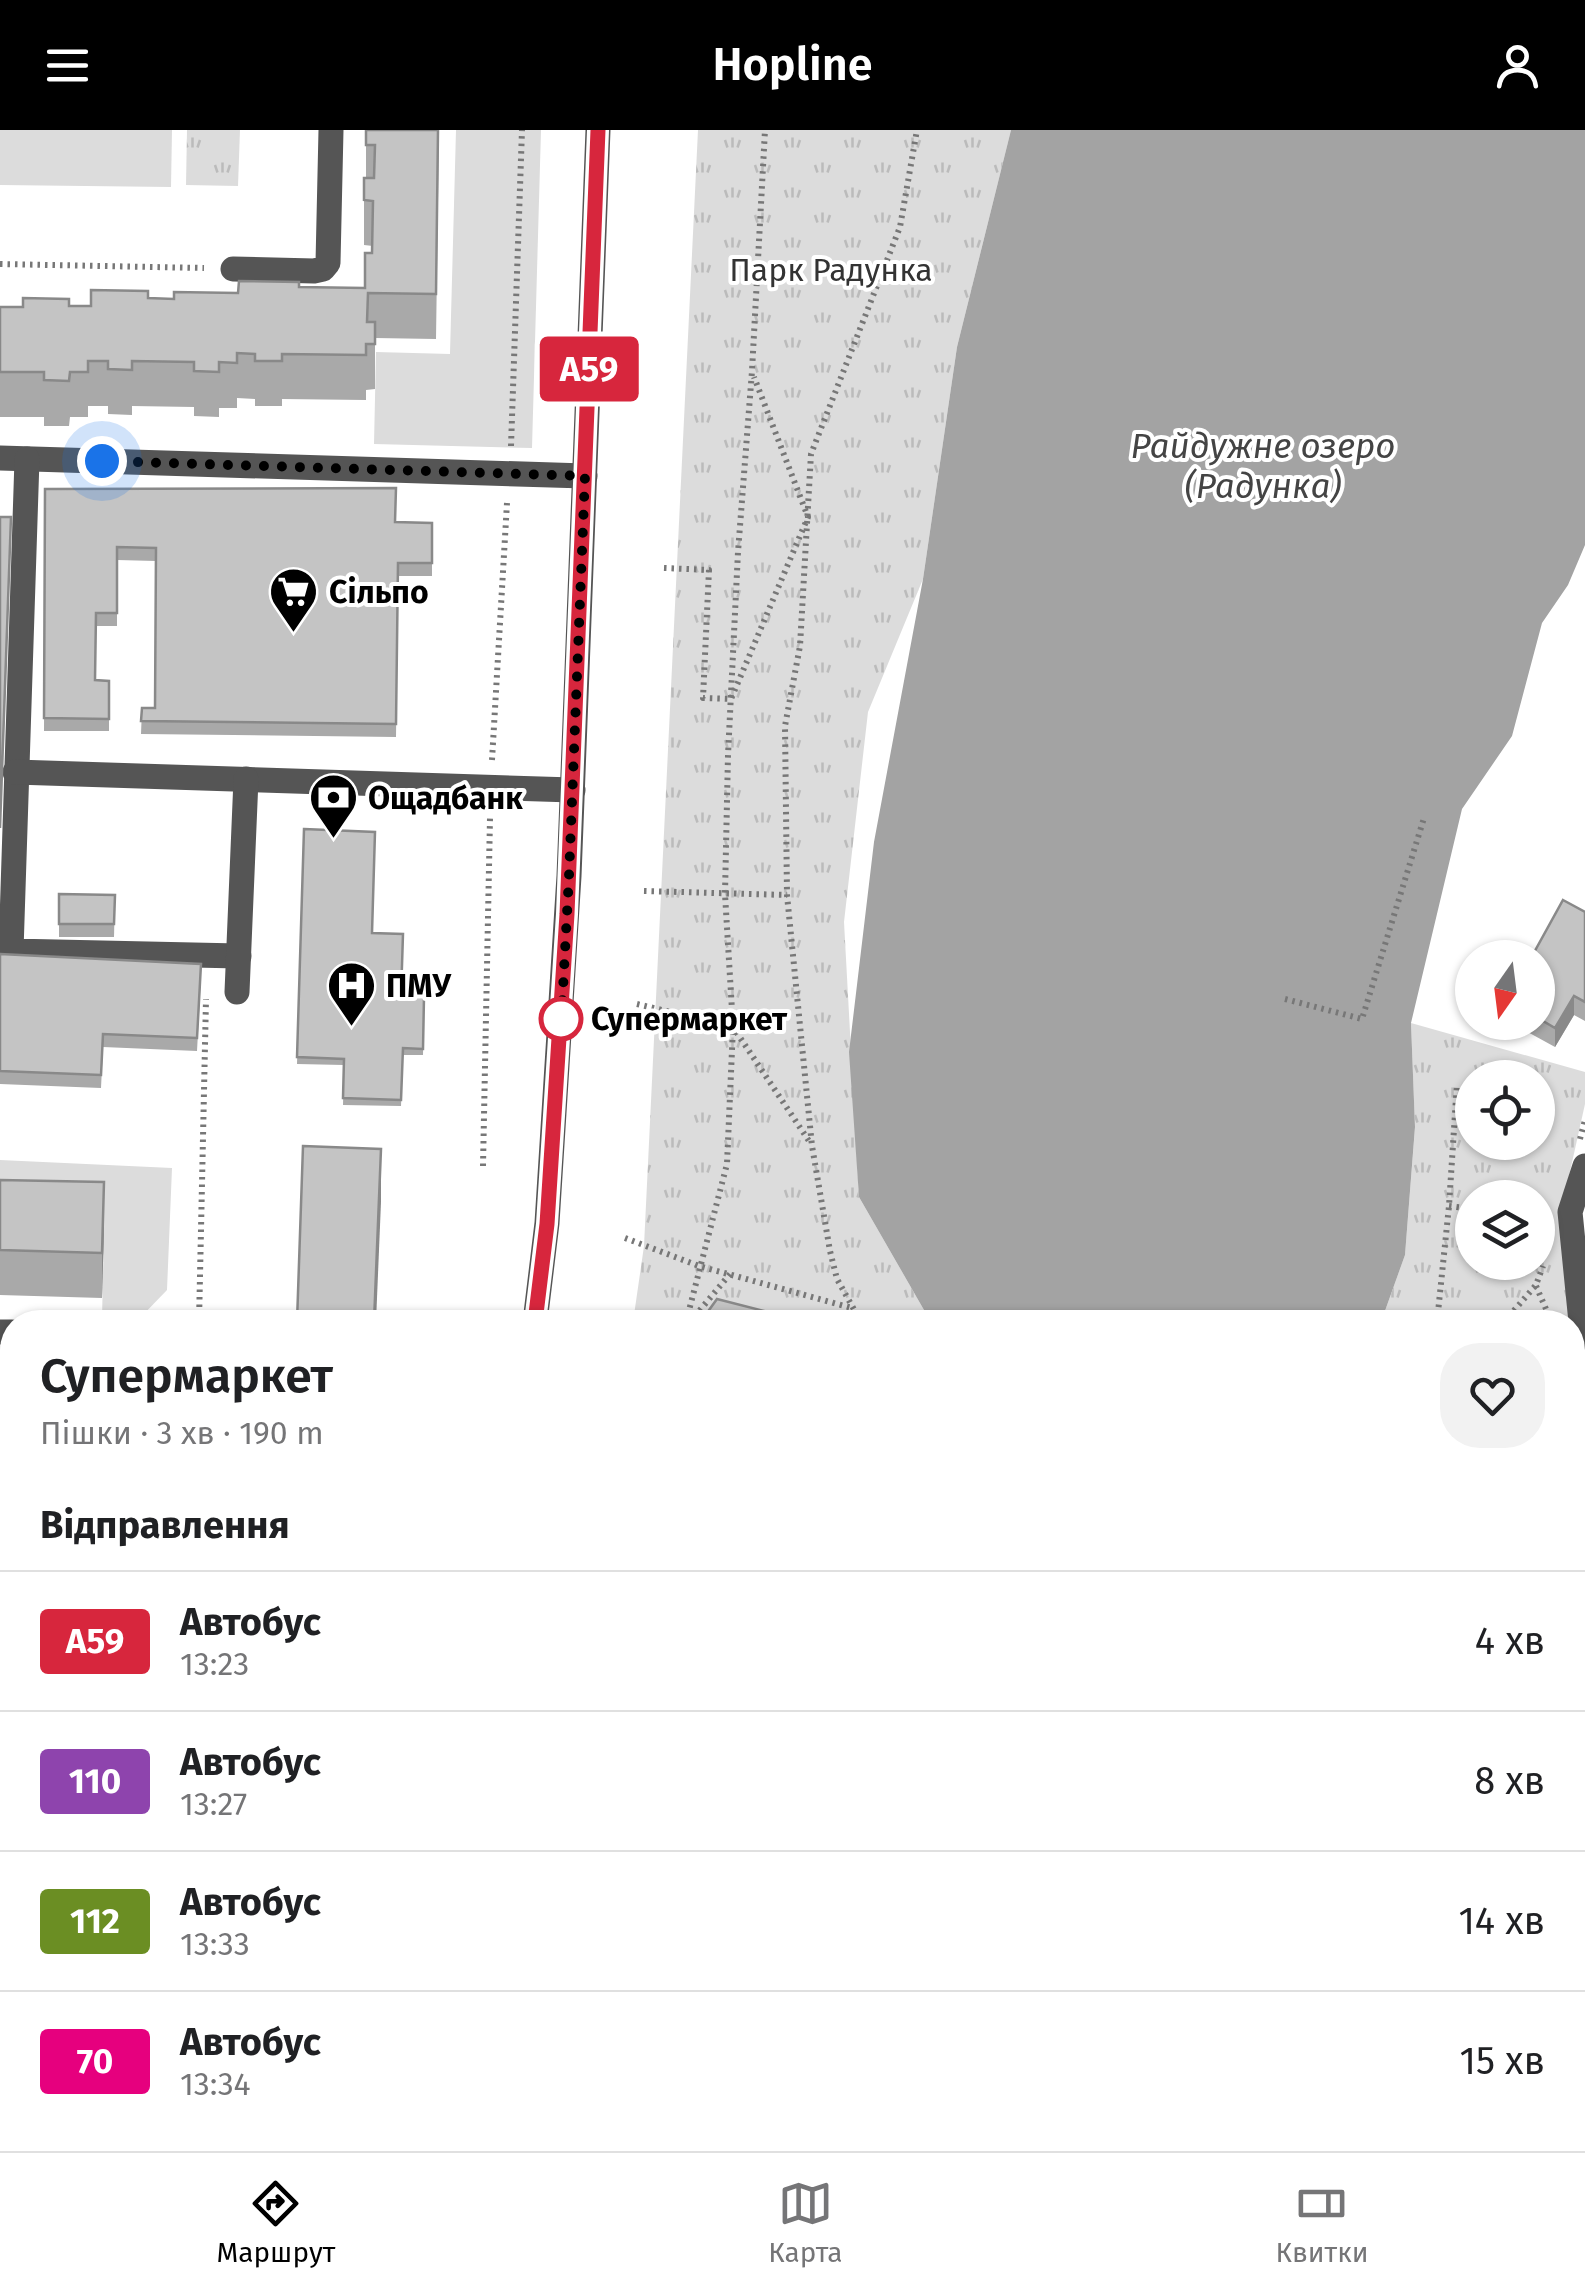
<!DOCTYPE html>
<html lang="uk">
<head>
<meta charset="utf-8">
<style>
	:root { --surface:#fff; --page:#f2f2f2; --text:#202124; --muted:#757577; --line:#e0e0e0; --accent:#000 }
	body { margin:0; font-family:"Fira Sans",sans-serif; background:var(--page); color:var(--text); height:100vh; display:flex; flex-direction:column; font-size:38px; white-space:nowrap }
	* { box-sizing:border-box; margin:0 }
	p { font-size:32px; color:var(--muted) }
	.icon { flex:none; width:55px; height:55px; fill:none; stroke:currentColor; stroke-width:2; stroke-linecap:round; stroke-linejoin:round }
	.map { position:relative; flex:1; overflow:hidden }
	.drawer { position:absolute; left:0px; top:1180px; width:1585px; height:842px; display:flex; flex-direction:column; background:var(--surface); border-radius:40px 40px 0 0; box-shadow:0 2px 8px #0004 }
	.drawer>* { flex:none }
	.badge { padding:0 20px; border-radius:8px; font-size:35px; line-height:65px }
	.needle { width:65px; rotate:194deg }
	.buttons { position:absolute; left:1455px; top:810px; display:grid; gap:20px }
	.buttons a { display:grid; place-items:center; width:100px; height:100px; border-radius:50%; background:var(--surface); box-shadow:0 2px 8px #0004; font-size:50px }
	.you { position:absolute; width:50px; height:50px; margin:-25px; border:8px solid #fff; border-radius:50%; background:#1a73e8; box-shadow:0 0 0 15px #1a73e833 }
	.map>.badge { position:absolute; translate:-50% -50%; box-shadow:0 0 0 5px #fff }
	h2 { padding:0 40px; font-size:38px; line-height:90px }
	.round { display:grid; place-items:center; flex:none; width:105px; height:105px; border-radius:40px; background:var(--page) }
	.summary { display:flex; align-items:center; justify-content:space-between; height:170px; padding:0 40px }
	h1 { font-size:48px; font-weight:600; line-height:75px }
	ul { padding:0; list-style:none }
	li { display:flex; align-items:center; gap:30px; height:140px; padding:0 40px; border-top:2px solid var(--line) }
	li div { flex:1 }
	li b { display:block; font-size:38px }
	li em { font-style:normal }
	li .badge { min-width:110px; font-weight:700; text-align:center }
	header { display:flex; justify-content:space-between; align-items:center; height:130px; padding:0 40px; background:var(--accent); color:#fff; font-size:45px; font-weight:600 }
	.menu { display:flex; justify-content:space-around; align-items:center; height:140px; border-top:2px solid var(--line); background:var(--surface); font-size:28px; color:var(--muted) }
	.menu a { display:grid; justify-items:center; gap:5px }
	.menu .active { color:var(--accent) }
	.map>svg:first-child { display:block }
	.grass { fill:#dcdcdc }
	.park { fill:url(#park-tufts); fill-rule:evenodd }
	.water { fill:#a3a3a3 }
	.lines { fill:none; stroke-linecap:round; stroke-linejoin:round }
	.path { stroke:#777; stroke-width:6; stroke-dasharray:2.5 5; stroke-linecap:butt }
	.minor { stroke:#555; stroke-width:25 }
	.wall { fill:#a9a9a9 }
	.shaded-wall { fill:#898989 }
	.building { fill:#c4c4c4; stroke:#898989; stroke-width:2.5 }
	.line-casing { stroke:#fff; stroke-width:22 }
	.line { stroke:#d7263d; stroke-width:15 }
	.walk { stroke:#000; stroke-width:10; stroke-dasharray:0 18 }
	.stop-dot { fill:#fff; stroke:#d7263d; stroke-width:5 }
	.labels { text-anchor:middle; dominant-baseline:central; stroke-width:8; stroke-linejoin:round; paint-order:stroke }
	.park-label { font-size:32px; fill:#333; stroke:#fff }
	.poi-label { font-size:32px; font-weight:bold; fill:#000; stroke:#fff; text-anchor:start }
	.stop-label { font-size:32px; font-weight:bold; fill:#000; stroke:#fff; text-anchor:start }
	.water-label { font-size:35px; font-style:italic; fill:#444; stroke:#fff }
</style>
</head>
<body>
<header><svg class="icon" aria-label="menu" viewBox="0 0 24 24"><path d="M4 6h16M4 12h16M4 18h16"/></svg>Hopline<svg class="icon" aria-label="person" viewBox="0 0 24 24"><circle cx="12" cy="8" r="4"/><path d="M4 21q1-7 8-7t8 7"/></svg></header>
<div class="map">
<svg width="1585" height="2021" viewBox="0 0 1585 2021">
	<defs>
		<pattern id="park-tufts" width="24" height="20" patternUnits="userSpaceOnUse" patternTransform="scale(2.5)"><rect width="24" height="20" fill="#dcdcdc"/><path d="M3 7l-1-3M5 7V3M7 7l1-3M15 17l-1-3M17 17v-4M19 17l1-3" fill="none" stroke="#bbb"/></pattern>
	</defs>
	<rect width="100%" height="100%" fill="#fff"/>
	<g class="grass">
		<path d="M0,0H172L171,57L0,55Z"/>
		<path d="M456,0H541L532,318L374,314L376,222L450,224Z"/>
		<path d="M0,1030L172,1038L167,1160L138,1190L102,1189L104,1098L0,1095Z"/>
	</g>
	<g class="park">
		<path d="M187,0H240L238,56L186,55Z"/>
		<path d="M698,0H1011L957,217L923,449L868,582L844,792L859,1067L924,1180L952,1192H633L644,1116Z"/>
		<path d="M1411,893L1585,942V974L1559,1091L1570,1192H1381L1405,1125L1415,998ZM1472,948H1538V1012H1472ZM1472,1068H1538V1132H1472Z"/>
		<path d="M1573,1221L1585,1343V2021H1109L1114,2010H1572Z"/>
		<path d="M365,2010H496L491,2021H360Z"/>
	</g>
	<g class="water">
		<path d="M1011,0H1585V415L1568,455L1542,493L1512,606L1462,679L1411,893L1415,997L1405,1125L1381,1192H952L924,1180L859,1067L849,922L874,712L923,449L957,217Z"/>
		<path d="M496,2010H1114L1109,2021H491Z"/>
	</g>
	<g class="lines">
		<g class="path">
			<path d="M0,134L204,138"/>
			<path d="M511,316L522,0"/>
			<path d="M664,438L709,440L703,568L731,569L808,387L754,247"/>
			<path d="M492,630L507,373"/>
			<path d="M644,761L787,765"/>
			<path d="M1285,869L1362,889L1424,688"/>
			<path d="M637,874L733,897L811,1014"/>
			<path d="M1580,1009L1585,990"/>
			<path d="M483,1036L490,688"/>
			<path d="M1488,1068L1499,1066L1503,1068"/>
			<path d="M1449,1076L1472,1079"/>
			<path d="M625,1108L699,1136L852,1178"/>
			<path d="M1536,1156L1546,1179L1545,1192"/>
			<path d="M199,1192L206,869"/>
			<path d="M686,1192L727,1034L733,897L725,764L728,625L738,422L752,241L765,0"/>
			<path d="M690,1192L730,1144"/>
			<path d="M861,1192L837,1149L830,1121L812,1016L787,765L785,596L800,516L811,324L900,97L917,0"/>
			<path d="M1437,1192L1449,1076L1457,953"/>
			<path d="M1504,1192L1536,1155L1543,1136"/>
			<path d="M1572,1359L1585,1391"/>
			<path d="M1572,1446L1585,1452"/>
			<path d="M1572,1576L1585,1536"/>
			<path d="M1572,1968L1585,1918"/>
			<path d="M1490,2010L1496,2021"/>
			<path d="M415,2021L421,2010"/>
			<path d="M459,2021L463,2010"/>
			<path d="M1180,2021L1185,2010"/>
			<path d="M1436,2021L1439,2010"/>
			<path d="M1560,2021L1562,2010"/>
		</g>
		<g class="minor">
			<path d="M233,139L314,141L323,139L328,133L331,0"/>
			<path d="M0,328L585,346"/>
			<path d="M27,329L11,821L239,826"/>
			<path d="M15,642L573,660"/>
			<path d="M237,862L246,649"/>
			<path d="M1585,1036L1570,1082L1585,1232"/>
			<path d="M535,1192L547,1093L569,746L598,0"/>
			<path d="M0,1202H12"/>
			<path d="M0,1658L12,1662"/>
			<path d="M0,1755L12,1726"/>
			<path d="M261,2021L266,2010"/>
		</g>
	</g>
	<g class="wall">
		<path d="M366,0H439L436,209L375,208V259L366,260V270L282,269V276H255V269L237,268V278H219V287L194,286V277L132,276V285L108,284V276H88V287H70L69,296H44V287H0V177L91,176L148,168L174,169L299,157L365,158L372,123L373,116L364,115V48H366Z"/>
		<path d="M45,359L396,392L432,393V446H398L396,607L141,604L142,578H155L156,431L117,430V496H96L95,550L109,551V601H44Z"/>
		<path d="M304,699L372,803L401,867H424L423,925H403L401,976L343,975L344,935L297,934Z"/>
		<path d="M59,764L115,765L114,807H59Z"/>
		<path d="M1585,782V891L1574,885L1555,917L1524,900V892H1538V828Z"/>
		<path d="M0,824L201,847L197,921L103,917L101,958L0,954Z"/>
		<path d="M0,1050L104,1098L102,1168L0,1165Z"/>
		<path d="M768,1182L818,1192H704V1187Z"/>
		<path d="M0,1339L12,1340V1468L0,1467Z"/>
		<path d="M0,1484L12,1486V1597L0,1594Z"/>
		<path d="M12,1763V2010H32V2014L29,2021H0V1872L10,1854V1836L12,1833L10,1832V1786L12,1782Z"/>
	</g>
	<g class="shaded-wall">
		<path d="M1574,866V885L1555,917V898Z"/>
		<path d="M381,1019V1072L376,1192H374Z"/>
		<path d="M104,1052V1098L102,1168V1123Z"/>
		<path d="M12,2006V2010H32V2014L29,2021H5Z"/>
	</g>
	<g class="building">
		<path d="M366,0H438L436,164L368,163L367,192H375V214H366V225L282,224V231H255V224L237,223V233L219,232V242L194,241V232L132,231V240L108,239V231H88V242H70L69,251L44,250V242H0V177H23V168L69,169V176H91V160L148,161V168L174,169V162L238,163L239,151L299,152V157L365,158V123H372L373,71L364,70V48H374L375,15H366Z"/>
		<path d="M396,358L395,392L432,393V433H398L396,594L141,591L142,578H155L156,418L117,417V483H96L95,550L109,551V589L44,588L45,359Z"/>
		<path d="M0,387H11L0,698Z"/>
		<path d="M304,699L375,702L372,803L403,804L401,867H424L423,919L403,918L401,970L343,968L344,929L297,927Z"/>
		<path d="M59,764L115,765L114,794H59Z"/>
		<path d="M1563,770L1585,782V872L1574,866L1555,898L1538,888V858L1543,848L1538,845V828H1531Z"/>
		<path d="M0,824L201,834L197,908L103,904L101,945L0,941Z"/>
		<path d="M303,1016L381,1019L374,1192H297Z"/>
		<path d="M0,1050L104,1052L102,1123L0,1120Z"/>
		<path d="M717,1169L768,1182L818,1185V1192H723L704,1187Z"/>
		<path d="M0,1339L12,1340V1461H0Z"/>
		<path d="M0,1484L12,1486V1552L0,1549Z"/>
		<path d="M12,1849V2006L5,2021H0V1872Z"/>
	</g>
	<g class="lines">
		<defs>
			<path id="line" d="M535,1192L547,1094L567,784L598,0"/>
		</defs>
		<use href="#line" class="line-casing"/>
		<use href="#line" class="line"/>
		<path class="walk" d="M102,331L585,346L569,746L561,897V889"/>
	</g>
	<defs>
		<symbol id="supermarket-pin" viewBox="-11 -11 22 30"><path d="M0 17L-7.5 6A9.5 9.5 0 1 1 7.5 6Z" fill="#000" stroke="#fff"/><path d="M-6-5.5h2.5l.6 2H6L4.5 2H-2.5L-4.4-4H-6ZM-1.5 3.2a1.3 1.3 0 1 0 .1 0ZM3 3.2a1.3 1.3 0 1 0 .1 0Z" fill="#fff"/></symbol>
		<symbol id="bank-pin" viewBox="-11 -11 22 30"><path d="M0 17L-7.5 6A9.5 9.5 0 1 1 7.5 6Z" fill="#000" stroke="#fff"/><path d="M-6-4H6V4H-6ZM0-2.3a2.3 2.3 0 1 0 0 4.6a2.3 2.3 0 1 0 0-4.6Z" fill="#fff"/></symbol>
		<symbol id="hospital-pin" viewBox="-11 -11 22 30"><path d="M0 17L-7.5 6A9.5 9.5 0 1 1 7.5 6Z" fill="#000" stroke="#fff"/><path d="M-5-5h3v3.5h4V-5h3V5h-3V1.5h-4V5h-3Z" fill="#fff"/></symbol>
	</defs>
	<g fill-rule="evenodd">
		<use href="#supermarket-pin" x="266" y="434" width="55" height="75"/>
		<use href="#bank-pin" x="306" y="640" width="55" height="75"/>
		<use href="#hospital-pin" x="324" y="828" width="55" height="75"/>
	</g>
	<circle class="stop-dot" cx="561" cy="889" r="20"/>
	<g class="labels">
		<g class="park-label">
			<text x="831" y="140">Парк Радунка</text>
		</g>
		<g class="poi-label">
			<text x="329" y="462">Сільпо</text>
			<text x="368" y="668">Ощадбанк</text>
			<text x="386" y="856">ПМУ</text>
		</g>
		<g class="stop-label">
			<text x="591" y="889">Супермаркет</text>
		</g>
		<g class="water-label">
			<text x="1263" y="316">Райдужне озеро<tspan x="1263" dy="40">(Радунка)</tspan></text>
		</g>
	</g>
</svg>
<div class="buttons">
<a><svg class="needle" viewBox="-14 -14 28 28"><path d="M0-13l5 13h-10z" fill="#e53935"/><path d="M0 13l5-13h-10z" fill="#757577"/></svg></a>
<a><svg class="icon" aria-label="locate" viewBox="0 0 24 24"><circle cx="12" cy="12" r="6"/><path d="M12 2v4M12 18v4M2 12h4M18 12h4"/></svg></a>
<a><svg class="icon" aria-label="layers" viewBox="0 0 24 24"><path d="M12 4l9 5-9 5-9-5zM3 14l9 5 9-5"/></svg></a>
</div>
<div class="you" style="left:102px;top:331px"></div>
<b class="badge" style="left:589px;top:239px;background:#d7263d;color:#fff">А59</b>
<section class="drawer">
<div class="summary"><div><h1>Супермаркет</h1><p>Пішки · 3 хв · 190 m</p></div><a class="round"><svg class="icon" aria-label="heart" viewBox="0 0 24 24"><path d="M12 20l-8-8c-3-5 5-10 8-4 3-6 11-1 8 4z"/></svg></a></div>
<h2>Відправлення</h2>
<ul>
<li><span class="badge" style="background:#d7263d;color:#fff">А59</span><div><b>Автобус</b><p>13:23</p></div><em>4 хв</em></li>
<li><span class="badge" style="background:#8e44ad;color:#fff">110</span><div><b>Автобус</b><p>13:27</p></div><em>8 хв</em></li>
<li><span class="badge" style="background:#6b8e23;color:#fff">112</span><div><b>Автобус</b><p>13:33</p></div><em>14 хв</em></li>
<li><span class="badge" style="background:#e6007e;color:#fff">70</span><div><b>Автобус</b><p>13:34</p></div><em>15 хв</em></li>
</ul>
</section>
</div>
<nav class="menu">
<a class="active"><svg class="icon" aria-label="directions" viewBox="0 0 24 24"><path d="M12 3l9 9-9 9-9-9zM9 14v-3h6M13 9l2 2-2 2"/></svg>Маршрут</a>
<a><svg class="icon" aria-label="map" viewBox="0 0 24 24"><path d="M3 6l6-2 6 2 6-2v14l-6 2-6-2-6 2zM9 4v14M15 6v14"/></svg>Карта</a>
<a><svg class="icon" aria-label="tickets" viewBox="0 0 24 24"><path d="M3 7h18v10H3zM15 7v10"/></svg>Квитки</a>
</nav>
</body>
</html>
